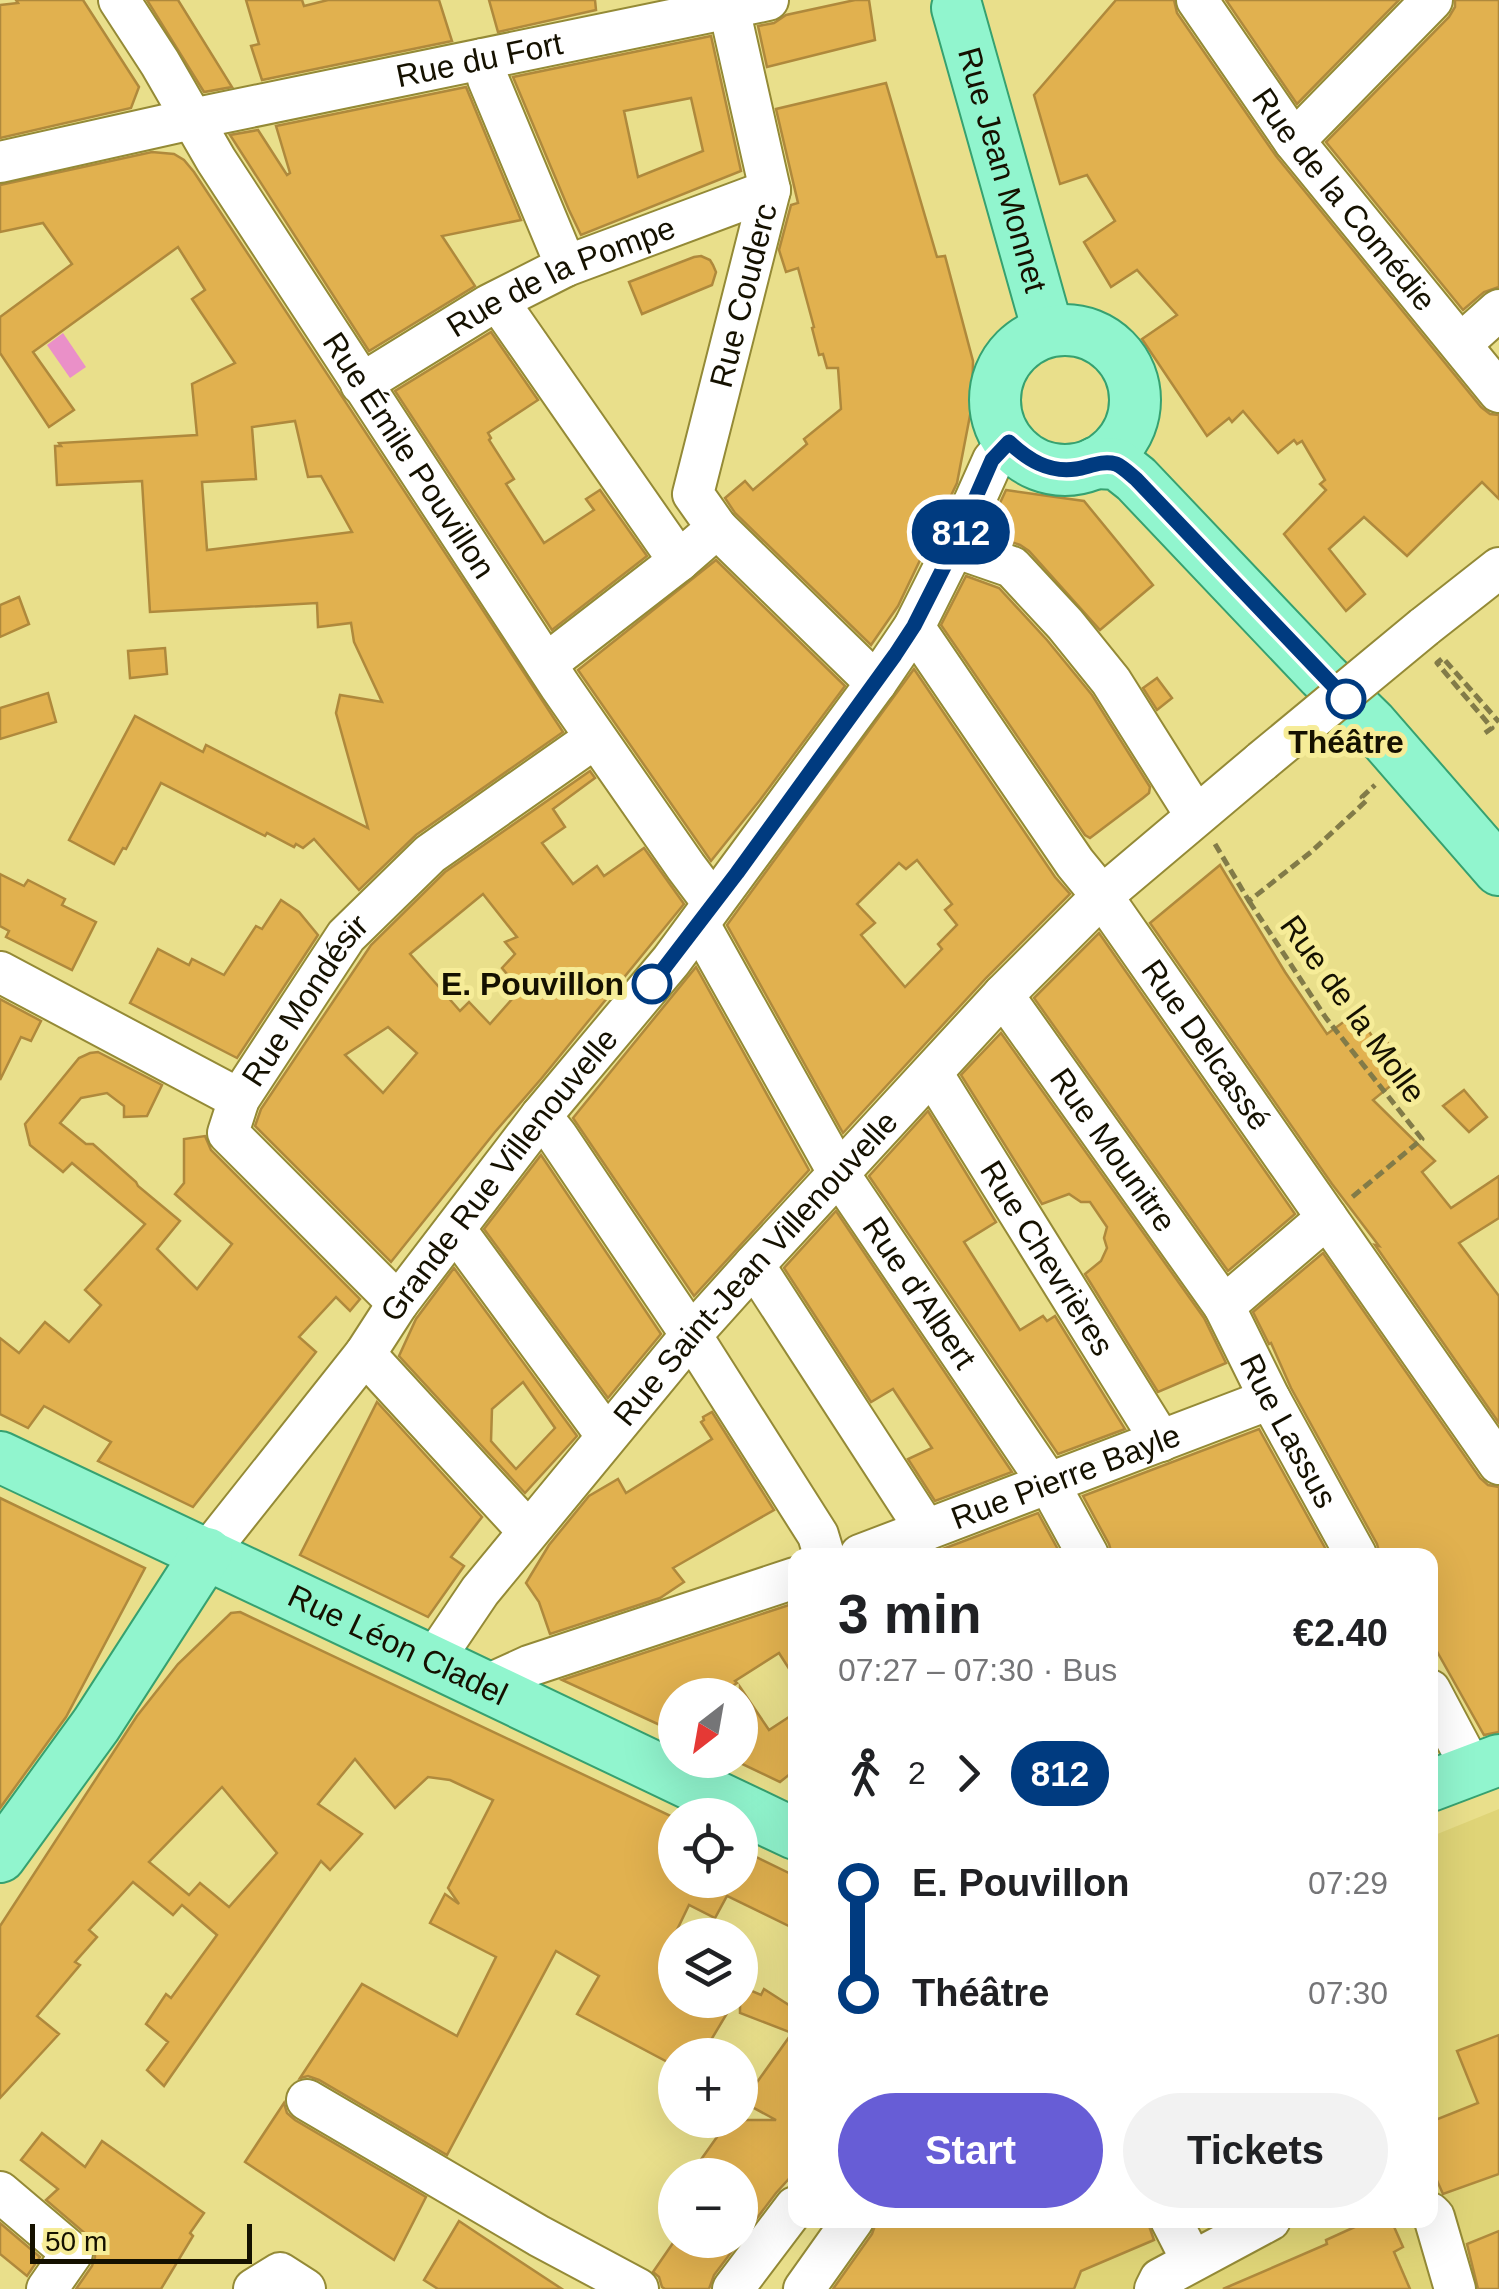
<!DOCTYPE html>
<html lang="en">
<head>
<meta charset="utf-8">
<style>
	:root { --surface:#fff; --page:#f2f2f2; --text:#202124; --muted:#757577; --accent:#675dd6 }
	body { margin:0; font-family:Arial,sans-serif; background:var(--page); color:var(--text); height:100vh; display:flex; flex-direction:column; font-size:38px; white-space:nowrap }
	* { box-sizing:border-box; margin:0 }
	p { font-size:32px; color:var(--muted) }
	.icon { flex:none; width:55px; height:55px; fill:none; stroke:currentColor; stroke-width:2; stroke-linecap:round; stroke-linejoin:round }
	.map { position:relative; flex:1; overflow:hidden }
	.sheet { position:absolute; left:788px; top:1548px; width:650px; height:680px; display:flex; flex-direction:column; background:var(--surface); border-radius:20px; box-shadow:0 10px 40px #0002 }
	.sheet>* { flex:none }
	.badge { padding:0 20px; border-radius:32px; font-size:35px; line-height:65px }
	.needle { width:65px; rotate:211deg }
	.fabs { position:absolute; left:658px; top:1678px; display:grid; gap:20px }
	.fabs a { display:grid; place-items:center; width:100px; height:100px; border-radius:50%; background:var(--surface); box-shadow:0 10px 40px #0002; font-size:50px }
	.scale { position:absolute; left:30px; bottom:25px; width:222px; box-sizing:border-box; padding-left:10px; border:5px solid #151100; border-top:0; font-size:28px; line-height:35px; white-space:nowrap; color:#151100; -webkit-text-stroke:8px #f6ec98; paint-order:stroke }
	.map>.badge { position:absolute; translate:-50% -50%; box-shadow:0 0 0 5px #fff }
	.legs { display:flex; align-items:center; gap:15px; height:110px; padding:0 50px; font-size:32px }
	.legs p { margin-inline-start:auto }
	.head { display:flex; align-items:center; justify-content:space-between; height:170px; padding:0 50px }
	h1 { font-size:55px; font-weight:800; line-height:75px }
	.primary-button { display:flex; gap:20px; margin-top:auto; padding:20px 50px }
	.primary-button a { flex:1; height:115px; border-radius:60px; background:var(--accent); color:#fff; font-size:40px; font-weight:800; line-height:115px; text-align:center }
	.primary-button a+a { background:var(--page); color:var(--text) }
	ul { padding:0 50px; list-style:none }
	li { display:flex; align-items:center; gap:35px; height:110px; font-size:38px }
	li i { display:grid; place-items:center; width:15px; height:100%; margin:0 12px; background:currentColor }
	li i::after { content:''; width:25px; height:25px; margin:-12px; border:8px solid; border-radius:50%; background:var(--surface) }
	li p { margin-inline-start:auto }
	li:first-child i { background:linear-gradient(#0000 50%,currentColor 0) }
	li:last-child i { background:linear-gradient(currentColor 50%,#0000 0) }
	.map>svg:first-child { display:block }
	.built { fill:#dfd477 }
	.water { fill:#ea90c8 }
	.building { fill:#e1b14f; stroke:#af893c; stroke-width:2.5; fill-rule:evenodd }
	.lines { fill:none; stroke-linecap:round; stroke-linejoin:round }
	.minor-casing { stroke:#948a36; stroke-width:44 }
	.major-casing { stroke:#36a170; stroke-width:54 }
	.path { stroke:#827b48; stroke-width:5; stroke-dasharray:10 5; stroke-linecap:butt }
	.minor { stroke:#fff; stroke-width:40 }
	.major { stroke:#91f5ce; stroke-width:50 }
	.minor-bridge-casing { stroke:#948a36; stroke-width:44; stroke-linecap:butt }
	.minor-bridge { stroke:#fff; stroke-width:40 }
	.line-1-casing { stroke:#fff; stroke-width:22 }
	.line-1 { stroke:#003b80; stroke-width:15 }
	.stop-1-dot { fill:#fff; stroke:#003b80; stroke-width:5 }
	.labels { text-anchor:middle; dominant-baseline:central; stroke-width:10; stroke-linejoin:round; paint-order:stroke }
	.street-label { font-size:32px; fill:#151100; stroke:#f6ec98 }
	.stop-label { font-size:32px; font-weight:bold; fill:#151100; stroke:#f6ec98 }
</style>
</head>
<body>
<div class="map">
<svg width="1499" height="2289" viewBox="0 0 1499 2289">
	<rect width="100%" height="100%" fill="#e9df8b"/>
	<path class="built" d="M1499,1809V2289H780L829,2220H1430V1837Z"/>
	<path class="water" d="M63,333L86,367L70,378L47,345Z"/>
	<g class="building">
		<path d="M16,0H83L139,87L131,108L0,138V5L18,3Z"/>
		<path d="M147,0H178L232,87L204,92Z"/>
		<path d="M246,0H302L304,6L328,0H439L452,41L262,80L251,46L259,44Z"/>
		<path d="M489,0H595L596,10L498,32Z"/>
		<path d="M855,0H869L875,40L767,67L758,26L774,23L786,15Z"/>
		<path d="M1116,0H1174L1177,13L1276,156L1481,407L1490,414L1499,415V499L1482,482L1407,556L1364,517L1329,549L1365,594L1346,611L1284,534L1326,490L1320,484L1325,480L1302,441L1297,444L1294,440L1278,453L1243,411L1232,422L1229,418L1207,436L1142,339L1177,315L1137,270L1111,287L1084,242L1115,221L1087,175L1060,184L1034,95Z"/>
		<path d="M1226,0H1399L1297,104Z"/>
		<path d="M1455,0H1499V287L1484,292L1463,310L1326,142L1449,17L1455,7Z"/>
		<path d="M711,36L741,171L581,235L569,210L513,77ZM691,98L703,151L638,177L624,111Z"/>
		<path d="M886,83L937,257L945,256L973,361L972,405L957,483L898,606L871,645L735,513L725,498L745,481L753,490L807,444L804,439L841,409L838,368H827L823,354L819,355L812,328L814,327L798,268L786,272L779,250L791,205L798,203L776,109Z"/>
		<path d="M466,87L521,220L442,236L475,286L369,351L230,135L258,130L287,175L290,173L276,126Z"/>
		<path d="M152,152L174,154L184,160L194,172L563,732L416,835L359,890L314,839L303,848L296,844L294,847L267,833L265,836L161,783L126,849L123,848L114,864L69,840L135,716L203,752L206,745L368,828L336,713L340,695L382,702L354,642L351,623L318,627L317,603L150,612L142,481L57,485L55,446H61L59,443L197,435L192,384L235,363L192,299L205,290L178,247L33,352L74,410L49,427L0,353V317L72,264L43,223L0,232V185ZM295,421L308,477L321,476L352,532L207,550L202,482L256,479L252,427Z"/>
		<path d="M701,256L710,260L713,265L716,272L712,285L642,314L629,282L694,257Z"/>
		<path d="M491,332L538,400L488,433L491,438L489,440L514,479L506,484L544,543L594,510L586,499L600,490L647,556L552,630L395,391Z"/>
		<path d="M1006,490L1084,501L1153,585L1100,630L1029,551L1020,545L986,533Z"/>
		<path d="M716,560L845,686L760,800L711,861L578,670Z"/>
		<path d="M966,576L999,588L1047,640L1092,695L1150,787L1149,793L1143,798L1090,838L1085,835L941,625Z"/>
		<path d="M19,597L29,624L0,637V605Z"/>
		<path d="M165,648L167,674L130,678L128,651Z"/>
		<path d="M914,669L1055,877L1070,894L986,978L843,1133L727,925ZM917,860L952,904L945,910L957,925L938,944L942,949L905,987L861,935L875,923L857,904L899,863L906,869Z"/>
		<path d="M1157,678L1172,698L1157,710L1143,688Z"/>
		<path d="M48,693L56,722L0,739V708Z"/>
		<path d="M590,771L595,778L553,809L565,827L542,843L573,884L597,866L604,876L644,848L684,904L541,1079L495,1132L391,1262L255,1126L261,1109L371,945L445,872ZM483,894L517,937L505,942L515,954L502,968L520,990L490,1024L469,1002L460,1011L410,954ZM388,1027L417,1053L383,1093L345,1055Z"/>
		<path d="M1220,865L1285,972L1327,1034L1356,1013L1379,1046L1386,1041L1410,1070L1373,1100L1435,1161L1422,1172L1451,1208L1499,1176V1218L1459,1243L1499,1296V1423L1375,1245L1379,1246L1332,1184L1150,923Z"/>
		<path d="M0,874L24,886L28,880L65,899L62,905L96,922L72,970L6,937L9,931L0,926Z"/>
		<path d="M281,900L299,912L318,935L237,1058L130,1003L158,949L189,965L192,959L224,975L256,926L262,929Z"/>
		<path d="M1099,933L1295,1214L1228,1271L1034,998Z"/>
		<path d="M696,967L809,1170L694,1296L573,1118Z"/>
		<path d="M0,999L41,1021L31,1041L21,1037L0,1080Z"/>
		<path d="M1001,1033L1204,1318L1226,1363L1158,1392L1085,1274L1101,1261L1107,1248L1104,1238L1107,1227L1090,1202H1081L1069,1194L1042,1204L961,1075Z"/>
		<path d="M98,1052L162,1085L147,1116L124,1117V1106L107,1093L81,1098L60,1123L86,1144H93L136,1182L138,1186L180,1221L157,1249L197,1289L232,1244L175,1194L184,1183V1139L205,1136L211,1150L360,1299L350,1311L336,1297L299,1337L316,1352L193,1507L98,1461L111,1442L44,1406L28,1428L0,1414V1338L19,1353L45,1322L69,1342L101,1305L85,1290L145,1224L72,1163L63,1172L30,1145L25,1124L79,1058L90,1053Z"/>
		<path d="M1464,1090L1487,1117L1469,1132L1443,1106Z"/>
		<path d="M928,1111L996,1222L964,1242L1020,1330L1043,1316L1047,1321L1055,1316L1125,1429L1058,1454L869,1176Z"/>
		<path d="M541,1155L661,1334L608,1398L484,1229Z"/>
		<path d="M836,1211L1012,1472L935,1501L908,1459L932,1448L893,1389L871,1402L784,1268Z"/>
		<path d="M1323,1253L1480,1478L1488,1485L1499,1487V1732L1484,1735L1430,1639V1555H1380L1377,1544L1291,1388L1271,1343L1269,1344L1253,1312Z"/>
		<path d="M454,1268L577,1436L525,1493L399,1356L416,1319ZM523,1382L555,1428L516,1469L491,1441L492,1409Z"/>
		<path d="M377,1402L482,1517L451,1557L464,1566L428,1617L300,1555Z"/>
		<path d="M712,1412L774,1510L673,1568L684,1582L660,1598L550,1634L539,1602L526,1583L549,1545L589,1496L618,1479L626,1493L712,1439L701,1422L704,1420L703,1417Z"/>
		<path d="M1259,1429L1329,1555H1112L1109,1544L1083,1496Z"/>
		<path d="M0,1498L145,1568L66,1717L0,1808Z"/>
		<path d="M1038,1513L1061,1555H927Z"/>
		<path d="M795,1603V1678L779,1653L735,1681L737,1683L719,1695H675V1732L562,1680Z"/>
		<path d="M240,1612L675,1818V1880H740V1849L795,1876V1929L727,1896L715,1918L689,1905L675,1934V2000H735L702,2055H675V2066L577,2014L599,1976L556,1951L447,2155L319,2080L308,2076L300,2078L362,1984L457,2036L496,1957L430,1923L445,1894L459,1904L448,1888L493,1800L450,1780L428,1777L395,1808L355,1759L318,1804L362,1834L330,1870L321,1861L164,2086L147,2070L168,2042L146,2024L166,1994L171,1998L217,1935L182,1905L173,1915L133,1882L89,1930L97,1937L75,1962L80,1965L37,2016L59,2034L0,2098V1926L137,1716L178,1664L231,1613ZM222,1787L277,1853L229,1907L200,1883L189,1895L149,1862Z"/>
		<path d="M740,1687L769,1730L795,1713V1770L780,1782L740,1763Z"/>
		<path d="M740,1986L761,1995L764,1989L795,2009V2172L776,2193L714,2275L709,2289H665L662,2287L659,2277L653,2272L675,2240H740V2175H690L729,2120H776L743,2102L792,2033L740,2013Z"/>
		<path d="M1499,2035V2174L1443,2194L1430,2165V2122L1478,2103L1457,2051Z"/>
		<path d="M284,2103L287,2113L295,2120L426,2197L394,2260L245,2162Z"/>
		<path d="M42,2133L85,2167L102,2141L204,2213L190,2233L193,2236L161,2289H76L92,2266L95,2257L94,2245L87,2235L46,2200L58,2189L21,2160Z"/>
		<path d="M877,2220H1147L1154,2240L1081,2271L1074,2289H833L872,2234Z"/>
		<path d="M1370,2220H1391L1403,2247L1394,2252L1410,2289H1223L1327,2244L1326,2240Z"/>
		<path d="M459,2221L480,2235L562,2289H438L424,2280Z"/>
		<path d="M0,2223L40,2257L27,2276L0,2254Z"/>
		<path d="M1499,2231V2289H1478L1467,2244Z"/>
	</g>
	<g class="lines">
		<defs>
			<g id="minor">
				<path id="s1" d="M119,0L160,63L216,160L560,686L686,867L713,903"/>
				<path id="s2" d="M1197,0L1294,141L1499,392"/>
				<path d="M483,59L488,79L566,266"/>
				<path d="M1294,141L1432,0"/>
				<path id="s3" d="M0,162L192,119L768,0"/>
				<path d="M498,301L679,561"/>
				<path d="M1461,344L1499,310"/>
				<path id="s4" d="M361,384L489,305L566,266L770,190"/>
				<path d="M717,528L876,683"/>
				<path d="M954,547L1012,567L1065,624L1111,681L1196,816"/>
				<path id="s5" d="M914,627L1075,863L1102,896L1499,1464"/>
				<path d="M1424,627L1499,568"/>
				<path id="s6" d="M546,664L679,561L717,528L693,494L770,190L729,8"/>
				<path id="s7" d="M699,924L839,1174L1049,1484L1088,1555"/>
				<path d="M0,972L239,1099"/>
				<path id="s8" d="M1003,995L1224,1306L1270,1399L1356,1555"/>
				<path id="s9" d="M932,1073L1161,1441"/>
				<path d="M541,1116L557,1136L691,1335L818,1535L824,1555"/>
				<path d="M455,1229L606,1435"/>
				<path d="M754,1265L926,1530"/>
				<path id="s10" d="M398,1303L228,1133L239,1099L346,936L430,854L595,738"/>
				<path d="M1224,1306L1327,1218"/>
				<path d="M365,1354L528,1531"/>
				<path id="s11" d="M207,1553L365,1354L398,1303L541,1116L671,961L876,683L914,627L954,547L993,460L1009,442"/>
				<path id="s12" d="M860,1555L1270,1399"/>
				<path id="s13" d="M432,1662L480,1591L691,1335L754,1265L1003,995L1102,896L1262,761"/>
				<path d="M485,1686L529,1666L795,1578"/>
				<path d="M1430,1690L1473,1771"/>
				<path d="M307,2100L539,2236L638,2289"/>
				<path d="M0,2192L72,2253L47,2289"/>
				<path d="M1430,2213L1434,2217L1455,2289"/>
				<path d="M1171,2220L1192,2261"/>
				<path d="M254,2289L280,2273L305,2289"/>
				<path d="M733,2289L795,2207"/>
				<path d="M804,2289L853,2220"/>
				<path d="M1155,2289L1160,2279L1270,2220"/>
			</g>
			<g id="major">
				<path id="s14" d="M957,8L1048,331"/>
				<circle cx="1065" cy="400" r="70"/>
				<path d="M1095,463L1117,464L1136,479L1322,675L1371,723L1499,870"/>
				<path id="s15" d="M0,1457C266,1581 530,1708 795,1834"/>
				<path d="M1430,1786L1499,1760"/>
				<path d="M0,1857L96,1725L207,1553"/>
			</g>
		</defs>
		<use href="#minor" class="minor-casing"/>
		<use href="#major" class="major-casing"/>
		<g class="path">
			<path d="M1485,733L1492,728L1437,663L1443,658L1499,722"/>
			<path d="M1215,844L1249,901L1311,852L1366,801L1362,797L1375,785"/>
			<path d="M1249,901L1326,1018L1422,1139L1351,1198"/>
		</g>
		<use href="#minor" class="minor"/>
		<use href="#major" class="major"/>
		<defs>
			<path id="minor-bridge" d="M1262,761L1424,627"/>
		</defs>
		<use href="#minor-bridge" class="minor-bridge-casing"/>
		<use href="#minor-bridge" class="minor-bridge"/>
	</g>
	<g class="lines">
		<defs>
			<path id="line-1" d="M652,984L737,873L895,655L914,626L954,547L992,460L1009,442C1028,460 1049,473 1076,469C1089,467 1102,460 1116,464C1123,467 1130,474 1136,479L1346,699"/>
		</defs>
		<use href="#line-1" class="line-1-casing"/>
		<use href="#line-1" class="line-1"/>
	</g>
	<g class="stop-1-dot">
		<circle cx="1346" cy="699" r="18"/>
		<circle cx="652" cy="984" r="18"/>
	</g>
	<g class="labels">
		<g class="street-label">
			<text stroke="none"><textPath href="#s3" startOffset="490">Rue du Fort</textPath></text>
			<text stroke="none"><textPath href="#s14" startOffset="168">Rue Jean Monnet</textPath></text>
			<text stroke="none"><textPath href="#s2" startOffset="248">Rue de la Comédie</textPath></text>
			<text stroke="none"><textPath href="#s4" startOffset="228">Rue de la Pompe</textPath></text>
			<text stroke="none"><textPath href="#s6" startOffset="465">Rue Couderc</textPath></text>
			<text stroke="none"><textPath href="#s1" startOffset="540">Rue Émile Pouvillon</textPath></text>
			<text stroke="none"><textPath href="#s10" startOffset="395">Rue Mondésir</textPath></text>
			<text transform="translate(1353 1009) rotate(54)">Rue de la Molle</text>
			<text stroke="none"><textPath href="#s5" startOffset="510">Rue Delcassé</textPath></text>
			<text stroke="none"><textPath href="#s8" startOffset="190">Rue Mounitre</textPath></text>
			<text stroke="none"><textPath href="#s11" startOffset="478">Grande Rue Villenouvelle</textPath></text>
			<text stroke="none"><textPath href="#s9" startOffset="218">Rue Chevrières</textPath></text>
			<text stroke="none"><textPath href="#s13" startOffset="510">Rue Saint-Jean Villenouvelle</textPath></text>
			<text stroke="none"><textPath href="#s7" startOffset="430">Rue d'Albert</textPath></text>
			<text stroke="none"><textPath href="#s8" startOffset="522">Rue Lassus</textPath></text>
			<text stroke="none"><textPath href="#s12" startOffset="220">Rue Pierre Bayle</textPath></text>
			<text stroke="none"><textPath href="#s15" startOffset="440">Rue Léon Cladel</textPath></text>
		</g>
		<g class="stop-label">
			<text x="1346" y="742">Théâtre</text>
			<text x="624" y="984" text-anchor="end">E. Pouvillon</text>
		</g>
	</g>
</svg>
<div class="fabs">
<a><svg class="needle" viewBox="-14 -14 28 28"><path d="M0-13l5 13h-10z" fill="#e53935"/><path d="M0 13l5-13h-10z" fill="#757577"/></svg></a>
<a><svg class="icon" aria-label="locate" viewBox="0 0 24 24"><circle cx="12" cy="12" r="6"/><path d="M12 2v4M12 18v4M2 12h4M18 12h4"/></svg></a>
<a><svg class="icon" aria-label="layers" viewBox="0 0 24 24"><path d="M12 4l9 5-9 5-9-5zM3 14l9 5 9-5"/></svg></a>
<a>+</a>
<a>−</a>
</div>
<div class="scale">50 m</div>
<b class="badge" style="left:961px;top:532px;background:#003b80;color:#fff">812</b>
<section class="sheet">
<div class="head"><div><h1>3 min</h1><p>07:27 – 07:30 · Bus</p></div><b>€2.40</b></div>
<div class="legs"><svg class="icon" aria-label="walk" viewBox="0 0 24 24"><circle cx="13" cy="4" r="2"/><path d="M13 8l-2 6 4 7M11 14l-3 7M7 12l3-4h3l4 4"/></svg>2<svg class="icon" aria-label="forward" viewBox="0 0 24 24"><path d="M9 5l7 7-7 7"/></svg><b class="badge" style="background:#003b80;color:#fff">812</b></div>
<ul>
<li><i style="color:#003b80"></i><b>E. Pouvillon</b><p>07:29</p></li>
<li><i style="color:#003b80"></i><b>Théâtre</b><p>07:30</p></li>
</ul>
<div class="primary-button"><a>Start</a><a>Tickets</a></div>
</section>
</div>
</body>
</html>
